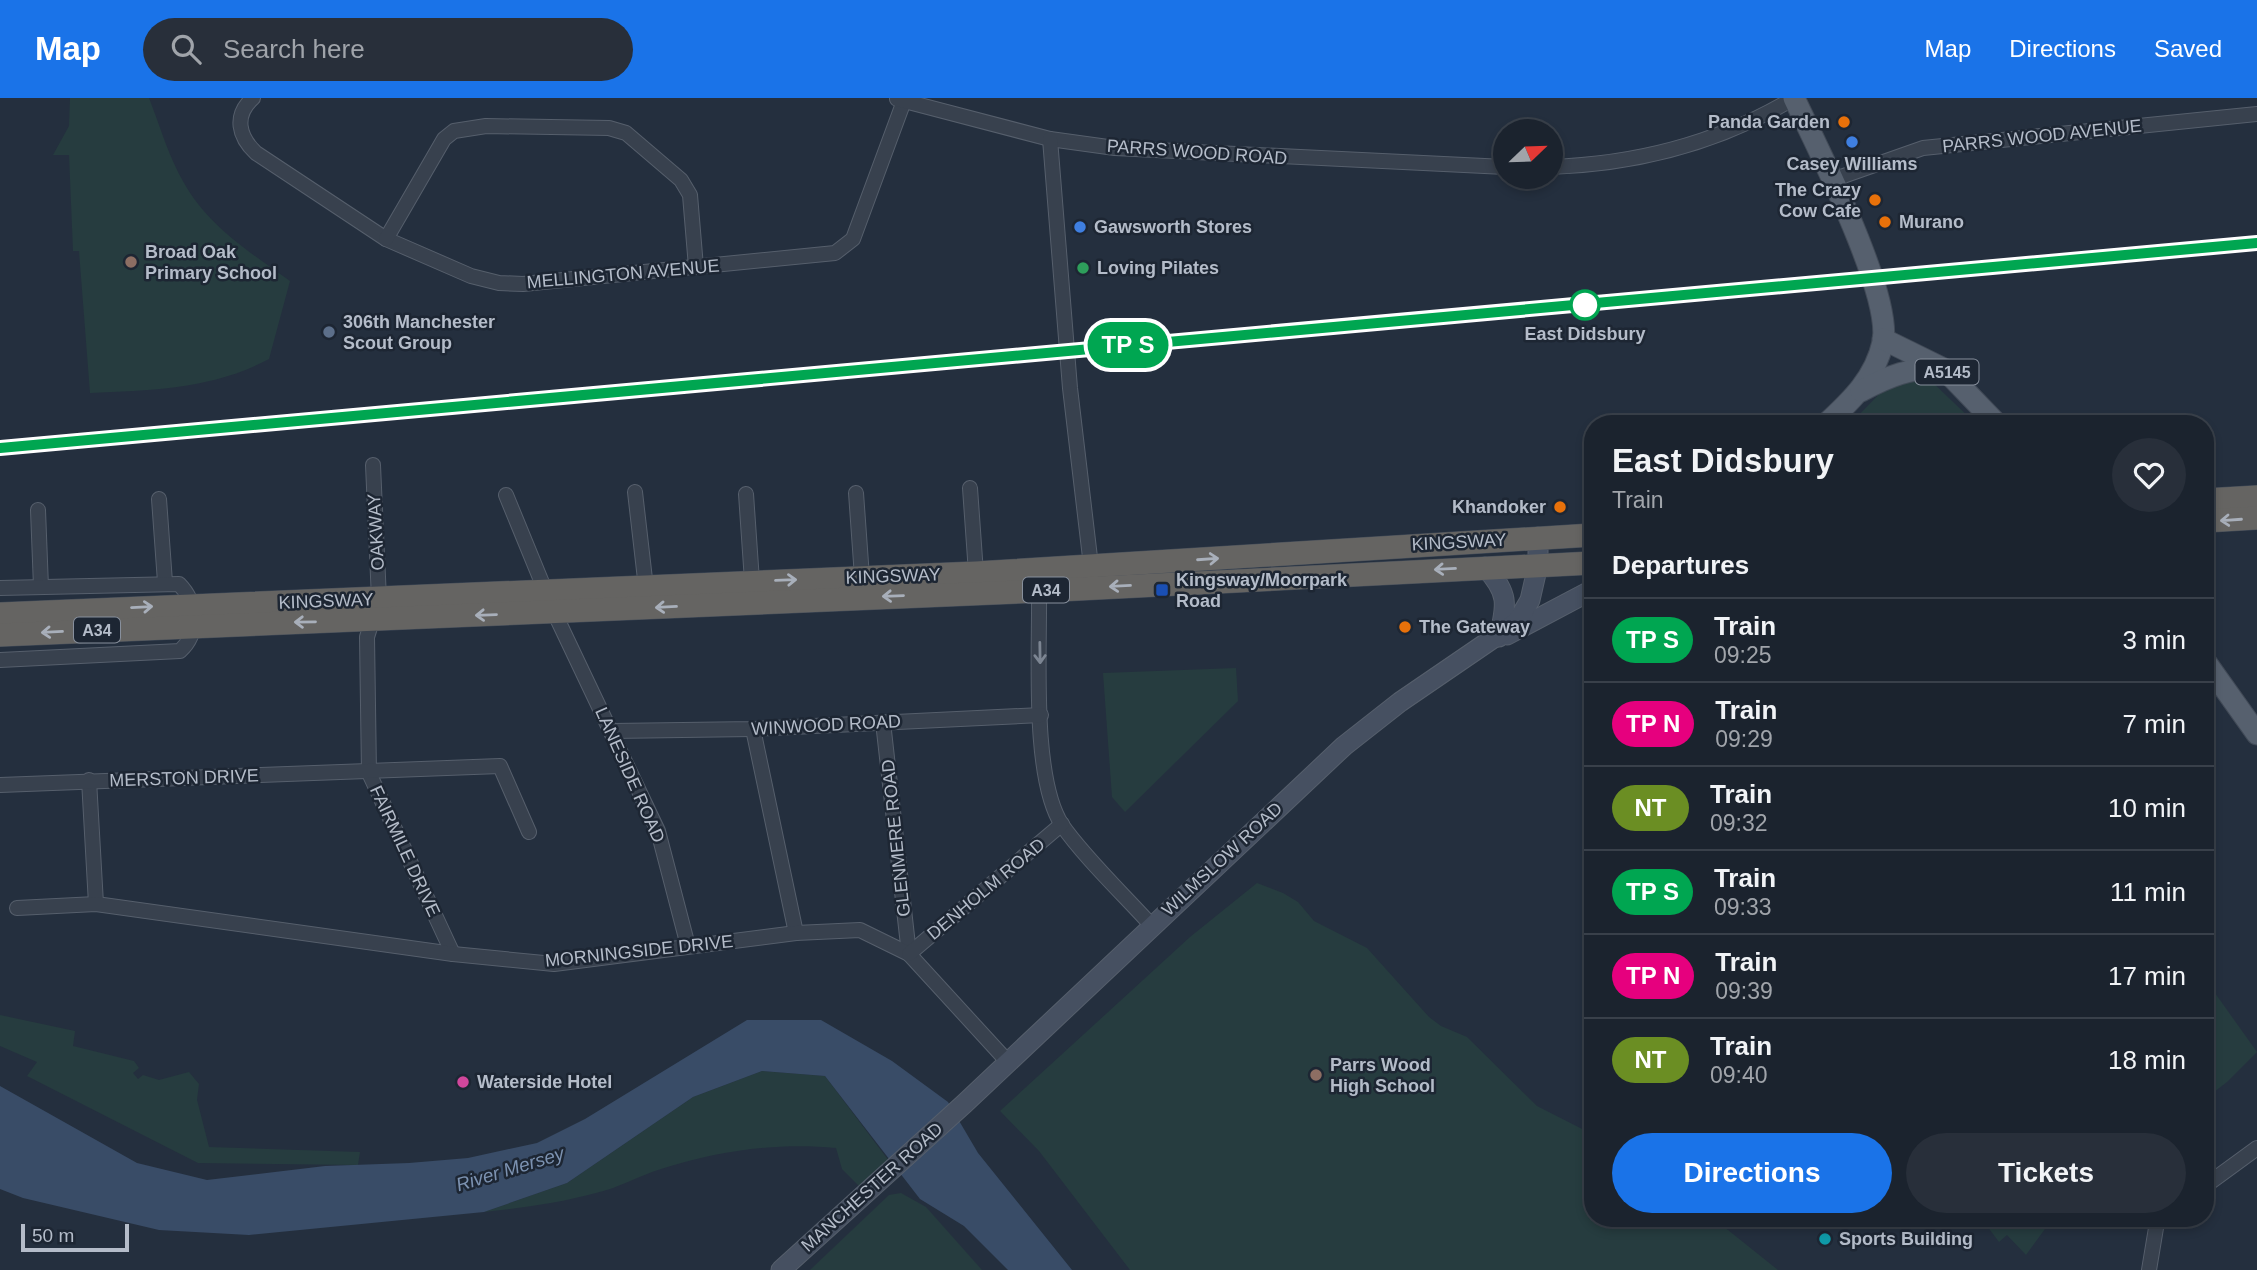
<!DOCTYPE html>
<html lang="en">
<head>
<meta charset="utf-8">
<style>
	:root { --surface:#1b232e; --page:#282f3a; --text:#f1f3f6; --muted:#a0a4aa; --line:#39404a; --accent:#1a73e8 }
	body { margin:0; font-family:Arial,sans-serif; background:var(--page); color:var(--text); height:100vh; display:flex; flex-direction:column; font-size:26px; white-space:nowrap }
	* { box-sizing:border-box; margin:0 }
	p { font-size:23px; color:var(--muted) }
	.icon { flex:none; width:38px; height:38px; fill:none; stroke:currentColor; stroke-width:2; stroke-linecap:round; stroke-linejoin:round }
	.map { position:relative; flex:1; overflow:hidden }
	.side { position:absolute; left:1584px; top:317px; width:630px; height:812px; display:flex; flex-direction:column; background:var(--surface); border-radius:28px; box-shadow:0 4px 10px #0003,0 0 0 2px var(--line) }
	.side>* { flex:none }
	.badge { padding:0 14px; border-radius:23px; font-size:24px; line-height:46px }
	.needle { width:46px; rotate:67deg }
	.tools { position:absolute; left:1493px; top:21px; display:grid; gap:14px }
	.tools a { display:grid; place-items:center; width:70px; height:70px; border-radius:50%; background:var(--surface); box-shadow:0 4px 10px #0003,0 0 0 2px var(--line); font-size:35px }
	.scale { position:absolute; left:21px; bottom:18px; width:108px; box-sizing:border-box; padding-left:7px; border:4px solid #b4bcc9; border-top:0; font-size:19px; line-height:24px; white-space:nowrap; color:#b4bcc9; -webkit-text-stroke:5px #1d2633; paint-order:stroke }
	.map>.badge { position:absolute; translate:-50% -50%; box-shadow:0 0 0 4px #fff }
	h2 { padding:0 28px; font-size:26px; line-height:63px }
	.round { display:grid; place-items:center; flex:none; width:74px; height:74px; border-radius:37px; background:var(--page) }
	.head { display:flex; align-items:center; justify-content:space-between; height:119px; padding:0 28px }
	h1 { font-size:33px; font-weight:700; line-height:52px }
	.action { display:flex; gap:14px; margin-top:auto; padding:14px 28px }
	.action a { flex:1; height:80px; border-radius:42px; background:var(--accent); color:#fff; font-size:28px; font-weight:700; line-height:80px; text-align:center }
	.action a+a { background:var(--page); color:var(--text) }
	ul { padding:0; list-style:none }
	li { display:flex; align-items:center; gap:21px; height:84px; padding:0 28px; border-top:2px solid var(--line) }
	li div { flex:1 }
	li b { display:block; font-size:26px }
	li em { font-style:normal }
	li .badge { min-width:77px; font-weight:700; text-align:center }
	header { display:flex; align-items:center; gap:42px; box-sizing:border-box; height:98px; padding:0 35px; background:var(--accent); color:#fff }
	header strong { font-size:33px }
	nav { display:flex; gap:38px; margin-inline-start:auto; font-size:24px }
	.search { width:490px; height:63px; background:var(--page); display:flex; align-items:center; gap:18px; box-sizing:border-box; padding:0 24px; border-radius:38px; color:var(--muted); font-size:26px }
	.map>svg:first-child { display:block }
	.green { fill:#263c3f }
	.water { fill:#394c67 }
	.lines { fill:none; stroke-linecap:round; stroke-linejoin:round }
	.minor-casing { stroke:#565f6c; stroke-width:16 }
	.secondary-casing { stroke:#565f6c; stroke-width:21 }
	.primary-casing { stroke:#414a57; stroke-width:23 }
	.trunk-casing { stroke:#434c59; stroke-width:24 }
	.minor { stroke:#38414e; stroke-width:14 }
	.secondary { stroke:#465061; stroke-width:19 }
	.primary { stroke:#56606e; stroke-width:21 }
	.trunk { stroke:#656462; stroke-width:23 }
	.rail { stroke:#5a6575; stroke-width:4.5; stroke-dasharray:7 7; stroke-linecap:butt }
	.oneway { stroke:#a8afba }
	.oneway2 { stroke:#7c8592 }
	.line-casing { stroke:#fff; stroke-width:16 }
	.line { stroke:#00a651; stroke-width:10 }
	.food-dot { fill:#e8710a; stroke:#1d2633; stroke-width:2.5 }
	.shop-dot { fill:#3f7fe0; stroke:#1d2633; stroke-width:2.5 }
	.education-dot { fill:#8d6e63; stroke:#1d2633; stroke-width:2.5 }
	.leisure-dot { fill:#2e9e5b; stroke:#1d2633; stroke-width:2.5 }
	.stop-dot { fill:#fff; stroke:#00a651; stroke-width:3.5 }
	.service-dot { fill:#5c6f8a; stroke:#1d2633; stroke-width:2.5 }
	.transit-dot { fill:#1a4fb4; stroke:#1d2633; stroke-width:2.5 }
	.hotel-dot { fill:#d1479c; stroke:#1d2633; stroke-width:2.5 }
	.culture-dot { fill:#0f9aa8; stroke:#1d2633; stroke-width:2.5 }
	.labels { text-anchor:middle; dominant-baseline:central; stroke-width:5; stroke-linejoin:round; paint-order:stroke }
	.shield { fill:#1d2633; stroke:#878f9c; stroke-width:2 }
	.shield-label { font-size:16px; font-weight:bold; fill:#b4bcc9 }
	.poi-label { font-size:18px; font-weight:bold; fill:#b4bcc9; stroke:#1d2633; text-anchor:start }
	.street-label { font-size:18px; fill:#b4bcc9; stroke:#1d2633 }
	.stop-label { font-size:18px; font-weight:bold; fill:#b4bcc9; stroke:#1d2633 }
	.water-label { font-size:19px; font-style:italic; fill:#7c92b1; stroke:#1d2633 }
</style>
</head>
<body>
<header>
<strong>Map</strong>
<div class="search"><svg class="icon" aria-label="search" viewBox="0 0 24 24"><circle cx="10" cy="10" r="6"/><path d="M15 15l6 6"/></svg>Search here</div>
<nav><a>Map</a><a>Directions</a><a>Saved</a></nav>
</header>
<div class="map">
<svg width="2257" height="1172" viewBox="0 0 2257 1172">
	<rect width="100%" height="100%" fill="#242f3e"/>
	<g class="green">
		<path d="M70,0H149C160,28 169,60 184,85C208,128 251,155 290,183L269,261C213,291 153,292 90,295L79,153H73L69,57H53L69,28Z"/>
		<path d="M1929,281L1975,325L1850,326L1893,282Z"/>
		<path d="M1236,570L1238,603L1125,714L1112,699L1103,575Z"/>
		<path d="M1257,785L1283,795L1298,804L1314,823L1367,850L1429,919L1441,928L1467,939L1537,1008L1592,1036V1120H1713L1778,1172H1130L1039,1053L1000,1013L1190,839Z"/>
		<path d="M2205,881L2257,954L2227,984L2205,1001Z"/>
		<path d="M0,917L75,933L73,948L134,963L139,970L133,975L138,981L143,977L159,982L189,974L199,986L197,1002L209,1049L360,1054L358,1067L198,1065L27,978L37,964L0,948Z"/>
		<path d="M762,973L825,978L889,1063L861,1090L842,1071L836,1050C778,1044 716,1053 661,1071C639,1078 618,1090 596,1095C559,1105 522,1110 484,1114L567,1085L693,999Z"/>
		<path d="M901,1095L926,1109L982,1172H810L889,1097Z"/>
		<path d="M1981,1120H2053L2026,1157L2007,1137L1999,1144Z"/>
	</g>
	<path class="water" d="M747,922H821L892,963L948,1004L978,1055L1072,1172H1008L964,1128L920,1101L825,978L762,973L693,999L567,1085L484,1114L249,1137L159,1132L23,1100L0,1091V988L137,1065L207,1082L325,1068L409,1065L468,1060L537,1045L585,1021Z"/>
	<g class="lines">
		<defs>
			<g id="minor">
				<path d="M253,0C233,18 239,39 256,55L386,141L471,178L499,185L523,186L835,155L853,141L904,3"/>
				<path d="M897,1L1050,41L1115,50L1505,69"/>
				<path d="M1050,41L1070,290L1091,468"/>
				<path d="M1550,69C1638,66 1719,45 1794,0"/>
				<path d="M1832,82L1923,50L2257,16"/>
				<path d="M386,141L444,41L454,33L486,28L609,30L626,35L681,82L690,97L696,169"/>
				<path d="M373,367L379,501L367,539L369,675L453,856"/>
				<path d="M970,390L976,475"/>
				<path d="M635,394L646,490"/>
				<path d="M856,395L862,479"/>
				<path d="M746,396L752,483"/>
				<path d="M506,397L554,514L658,733L688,848"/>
				<path d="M159,401L165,484"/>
				<path d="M38,412L41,489"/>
				<path d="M0,490L179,486C197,504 200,535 180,553L0,562"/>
				<path d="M1039,493C1040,552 1031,679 1062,727C1084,759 1125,798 1152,828"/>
				<path d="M883,624L909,856"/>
				<path d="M753,631L796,835"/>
				<path d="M612,633L753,631L1041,617"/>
				<path d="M89,682L96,806"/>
				<path d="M0,687L500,668L529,734"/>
				<path d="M17,810L96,806L453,856L554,866L796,835L860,832L909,856L1007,963"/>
				<path d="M909,856L1062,726"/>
				<path d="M2205,1088L2257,1050"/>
				<path d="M2149,1172L2157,1124L2162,1120"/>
			</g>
			<g id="secondary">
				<path d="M1485,469C1509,495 1507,506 1499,539"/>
				<path d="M1507,537L1592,492"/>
				<path d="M781,1172L964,1006L1344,648L1400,604L1517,524L1530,502L1538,467V439"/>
			</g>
			<g id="primary">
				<path d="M1794,0C1817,49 1892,195 1883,244C1875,280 1852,302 1826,326"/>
				<path d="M1883,241L1944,271L1997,326"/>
				<path d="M1861,293C1889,278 1911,269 1942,271"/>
				<path d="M2205,563L2257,636"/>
			</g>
			<g id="trunk">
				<path d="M2205,402L2257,399"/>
				<path d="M2205,423L2257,420"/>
				<path d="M0,516L976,475L1592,437"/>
				<path d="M0,537L1039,493L1592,465"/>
			</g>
		</defs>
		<use href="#minor" class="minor-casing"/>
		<use href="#secondary" class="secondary-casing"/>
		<use href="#primary" class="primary-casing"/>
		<use href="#trunk" class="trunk-casing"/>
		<use href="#minor" class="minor"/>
		<use href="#secondary" class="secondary"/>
		<use href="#primary" class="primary"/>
		<use href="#trunk" class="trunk"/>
		<path class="rail" d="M0,350L2257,145"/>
	</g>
	<defs><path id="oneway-shaft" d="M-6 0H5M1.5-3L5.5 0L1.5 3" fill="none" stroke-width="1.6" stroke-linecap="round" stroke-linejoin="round" transform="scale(1.75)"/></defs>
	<g class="oneway">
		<use href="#oneway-shaft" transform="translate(2231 422) rotate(176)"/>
		<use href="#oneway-shaft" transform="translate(1208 461) rotate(-4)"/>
		<use href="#oneway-shaft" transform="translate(1445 471) rotate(177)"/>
		<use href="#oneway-shaft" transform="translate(786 482) rotate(-2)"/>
		<use href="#oneway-shaft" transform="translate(1120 488) rotate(177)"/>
		<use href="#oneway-shaft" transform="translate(893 498) rotate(178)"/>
		<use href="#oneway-shaft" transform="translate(142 509) rotate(-3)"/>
		<use href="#oneway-shaft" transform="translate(666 509) rotate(177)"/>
		<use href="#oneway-shaft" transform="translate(486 517) rotate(178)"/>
		<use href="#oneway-shaft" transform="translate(305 524) rotate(179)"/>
		<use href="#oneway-shaft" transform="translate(52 534) rotate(177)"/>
	</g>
	<use class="oneway2" href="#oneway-shaft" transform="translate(1040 555) rotate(89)"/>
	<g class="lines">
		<defs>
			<path id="line" d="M0,350L2257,145"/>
		</defs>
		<use href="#line" class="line-casing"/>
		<use href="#line" class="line"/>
	</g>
	<g class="food-dot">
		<circle cx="1844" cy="24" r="7"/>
		<circle cx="1875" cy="102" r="7"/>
		<circle cx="1885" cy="124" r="7"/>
		<circle cx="1560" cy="409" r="7"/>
		<circle cx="1405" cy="529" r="7"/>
	</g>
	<g class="shop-dot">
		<circle cx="1852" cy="44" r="7"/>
		<circle cx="1080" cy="129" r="7"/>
	</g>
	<g class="education-dot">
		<circle cx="131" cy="164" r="7"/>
		<circle cx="1316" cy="977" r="7"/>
	</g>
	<circle class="leisure-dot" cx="1083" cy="170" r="7"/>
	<circle class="stop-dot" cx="1585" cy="207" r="14"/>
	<circle class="service-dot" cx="329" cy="234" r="7"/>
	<rect class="transit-dot" x="1155" y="485" width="14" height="14" rx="3.5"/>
	<circle class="hotel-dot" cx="463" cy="984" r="7"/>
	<circle class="culture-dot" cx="1825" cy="1141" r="7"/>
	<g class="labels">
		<g class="shield">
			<rect x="1915.5" y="261.5" width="63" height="25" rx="5"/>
			<rect x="1023" y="479.5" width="46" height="25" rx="5"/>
			<rect x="74" y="519.5" width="46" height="25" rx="5"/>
		</g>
		<g class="shield-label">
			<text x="1947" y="274">A5145</text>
			<text x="1046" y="492">A34</text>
			<text x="97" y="532">A34</text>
		</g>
		<g class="poi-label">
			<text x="1830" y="24" text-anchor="end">Panda Garden</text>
			<text x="1852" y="66" text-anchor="middle">Casey Williams</text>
			<text x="1861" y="92" text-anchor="end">The Crazy<tspan x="1861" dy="21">Cow Cafe</tspan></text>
			<text x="1899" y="124">Murano</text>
			<text x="1094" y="129">Gawsworth Stores</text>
			<text x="145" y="154">Broad Oak<tspan x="145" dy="21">Primary School</tspan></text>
			<text x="1097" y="170">Loving Pilates</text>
			<text x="343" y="224">306th Manchester<tspan x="343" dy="21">Scout Group</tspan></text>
			<text x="1546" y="409" text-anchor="end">Khandoker</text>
			<text x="1176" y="482">Kingsway/Moorpark<tspan x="1176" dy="21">Road</tspan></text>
			<text x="1419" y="529">The Gateway</text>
			<text x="1330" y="967">Parrs Wood<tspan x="1330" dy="21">High School</tspan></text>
			<text x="477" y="984">Waterside Hotel</text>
			<text x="1839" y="1141">Sports Building</text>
		</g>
		<g class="street-label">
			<text transform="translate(2042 38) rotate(-6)">PARRS WOOD AVENUE</text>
			<text transform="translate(1197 54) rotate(4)">PARRS WOOD ROAD</text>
			<text transform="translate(623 176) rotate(-5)">MELLINGTON AVENUE</text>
			<text transform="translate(376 434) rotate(-93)">OAKWAY</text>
			<text transform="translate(1459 444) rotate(-3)">KINGSWAY</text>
			<text transform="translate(893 478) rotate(-2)">KINGSWAY</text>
			<text transform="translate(326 503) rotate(-2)">KINGSWAY</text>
			<text transform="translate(826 627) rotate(-3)">WINWOOD ROAD</text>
			<text transform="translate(630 677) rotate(66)">LANESIDE ROAD</text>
			<text transform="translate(184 680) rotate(-2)">MERSTON DRIVE</text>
			<text transform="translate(896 740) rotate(-96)">GLENMERE ROAD</text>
			<text transform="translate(405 753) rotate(65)">FAIRMILE DRIVE</text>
			<text transform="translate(1222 761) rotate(-43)">WILMSLOW ROAD</text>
			<text transform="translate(986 791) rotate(-40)">DENHOLM ROAD</text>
			<text transform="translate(639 853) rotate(-6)">MORNINGSIDE DRIVE</text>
			<text transform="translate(872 1089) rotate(-42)">MANCHESTER ROAD</text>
		</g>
		<g class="stop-label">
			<text x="1585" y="236">East Didsbury</text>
		</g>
		<g class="water-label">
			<text transform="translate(510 1071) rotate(-17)">River Mersey</text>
		</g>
	</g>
</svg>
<div class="tools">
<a><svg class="needle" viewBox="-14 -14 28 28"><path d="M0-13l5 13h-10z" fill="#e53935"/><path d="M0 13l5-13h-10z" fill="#a0a4aa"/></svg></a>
</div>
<div class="scale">50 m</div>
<b class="badge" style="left:1128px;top:247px;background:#00a651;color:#fff">TP S</b>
<section class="side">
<div class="head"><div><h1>East Didsbury</h1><p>Train</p></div><a class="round"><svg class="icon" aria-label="heart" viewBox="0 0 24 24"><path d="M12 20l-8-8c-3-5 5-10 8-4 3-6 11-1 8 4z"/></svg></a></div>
<h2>Departures</h2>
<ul>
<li><span class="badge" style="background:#00a651;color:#fff">TP S</span><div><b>Train</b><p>09:25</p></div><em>3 min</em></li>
<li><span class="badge" style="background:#e6007e;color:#fff">TP N</span><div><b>Train</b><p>09:29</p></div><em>7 min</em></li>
<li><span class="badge" style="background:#6b8e23;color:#fff">NT</span><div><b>Train</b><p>09:32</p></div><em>10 min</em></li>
<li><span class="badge" style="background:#00a651;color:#fff">TP S</span><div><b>Train</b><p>09:33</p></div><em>11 min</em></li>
<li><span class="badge" style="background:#e6007e;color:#fff">TP N</span><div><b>Train</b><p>09:39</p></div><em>17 min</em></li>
<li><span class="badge" style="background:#6b8e23;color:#fff">NT</span><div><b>Train</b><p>09:40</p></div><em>18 min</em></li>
</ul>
<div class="action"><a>Directions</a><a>Tickets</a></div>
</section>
</div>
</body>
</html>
